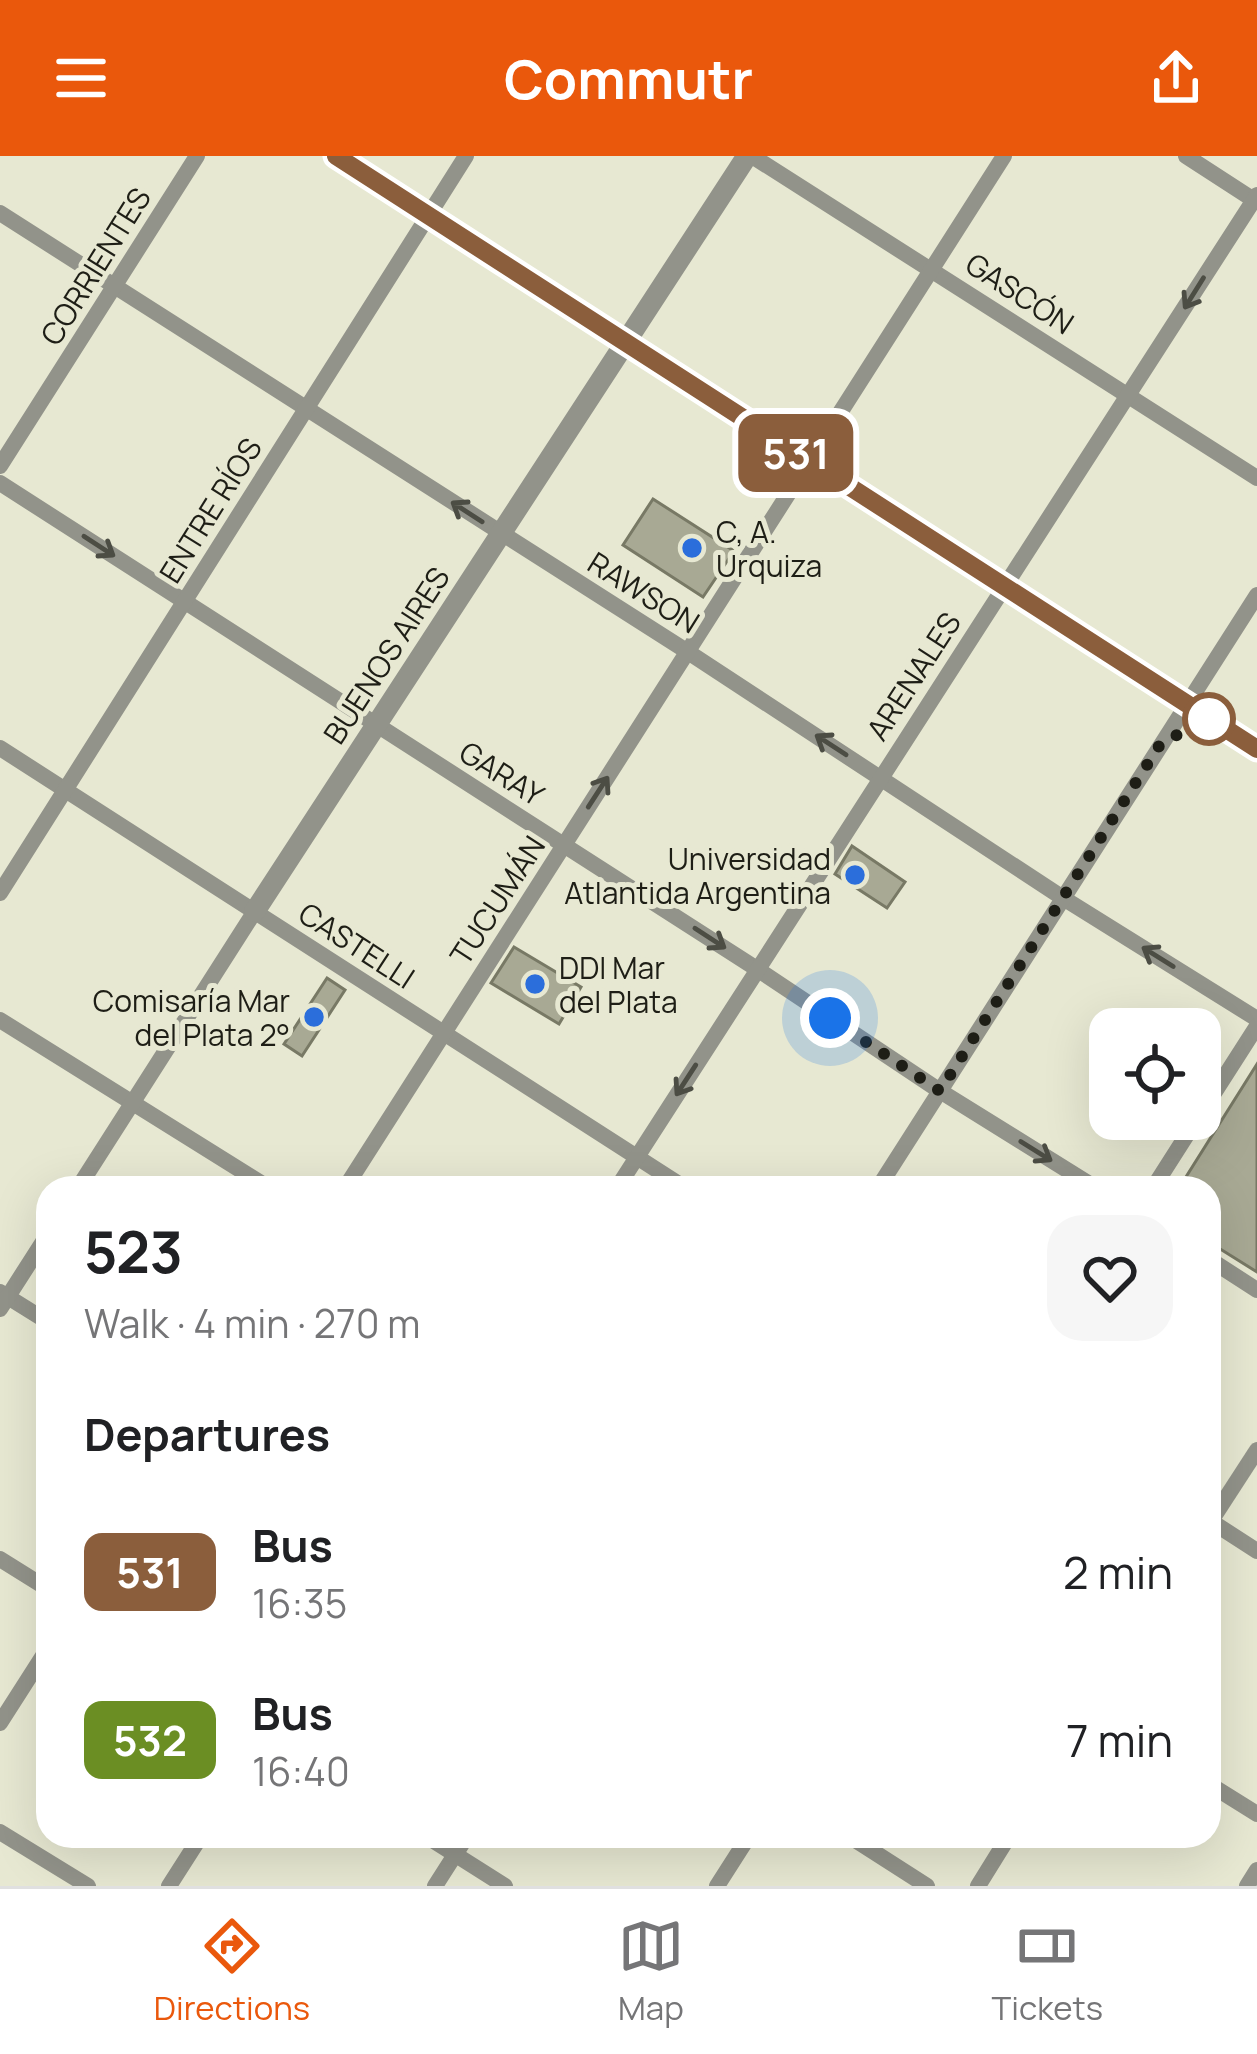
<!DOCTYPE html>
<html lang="en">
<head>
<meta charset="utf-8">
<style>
	:root { --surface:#fff; --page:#f6f6f6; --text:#202124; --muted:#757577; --line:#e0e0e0; --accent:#ea580c }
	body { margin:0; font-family:Manrope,sans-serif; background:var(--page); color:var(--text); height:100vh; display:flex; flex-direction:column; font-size:45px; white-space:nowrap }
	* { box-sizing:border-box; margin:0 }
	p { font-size:39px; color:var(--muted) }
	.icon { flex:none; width:66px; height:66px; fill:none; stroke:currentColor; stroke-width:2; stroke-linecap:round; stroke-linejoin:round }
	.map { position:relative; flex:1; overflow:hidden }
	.panel { position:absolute; left:36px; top:1020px; width:1185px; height:672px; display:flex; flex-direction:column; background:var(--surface); border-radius:36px; box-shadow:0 12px 48px #0002 }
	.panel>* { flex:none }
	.badge { padding:0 24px; border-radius:18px; font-size:42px; line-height:78px }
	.fabs { position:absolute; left:1089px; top:852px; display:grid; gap:24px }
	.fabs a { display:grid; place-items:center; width:132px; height:132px; border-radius:24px; background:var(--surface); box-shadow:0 12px 48px #0002; font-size:60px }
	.you { position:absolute; width:60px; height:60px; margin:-30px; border:9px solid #fff; border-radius:50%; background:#1a73e8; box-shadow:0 0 0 18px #1a73e833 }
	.map>.badge { position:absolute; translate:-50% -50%; box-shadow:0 0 0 6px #fff }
	h2 { padding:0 48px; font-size:45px; line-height:108px }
	.round { display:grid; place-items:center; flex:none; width:126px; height:126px; border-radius:36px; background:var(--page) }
	.head { display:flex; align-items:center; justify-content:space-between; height:204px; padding:0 48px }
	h1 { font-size:57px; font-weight:700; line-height:90px }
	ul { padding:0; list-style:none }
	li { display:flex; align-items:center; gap:36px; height:168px; padding:0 48px }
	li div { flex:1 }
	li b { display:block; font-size:45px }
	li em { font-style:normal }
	li .badge { min-width:132px; font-weight:700; text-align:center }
	header { display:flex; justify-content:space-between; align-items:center; height:156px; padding:0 48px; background:var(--accent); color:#fff; font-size:54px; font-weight:700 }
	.tabs { display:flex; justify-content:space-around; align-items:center; height:168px; border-top:3px solid var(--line); background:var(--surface); font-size:33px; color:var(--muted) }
	.tabs a { display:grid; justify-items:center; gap:6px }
	.tabs .on { color:var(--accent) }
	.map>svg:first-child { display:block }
	.building { fill:#a8a994; stroke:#787965; stroke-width:3 }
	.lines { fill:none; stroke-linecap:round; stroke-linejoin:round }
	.minor { stroke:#92938a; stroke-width:16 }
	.tertiary { stroke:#92938a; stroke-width:21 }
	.oneway { stroke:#4c4d44 }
	.line-casing { stroke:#fff; stroke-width:27 }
	.line { stroke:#8b5e3c; stroke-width:18 }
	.walk { stroke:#1e1e16; stroke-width:12; stroke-dasharray:0 21.6 }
	.poi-dot { fill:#2b6edb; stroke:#e7e8d2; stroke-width:4.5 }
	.stop-dot { fill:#fff; stroke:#8b5e3c; stroke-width:6 }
	.labels { text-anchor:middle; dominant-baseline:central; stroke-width:10; stroke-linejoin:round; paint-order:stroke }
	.street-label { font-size:30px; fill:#1e1e16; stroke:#e7e8d2 }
	.poi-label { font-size:30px; fill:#1e1e16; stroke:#e7e8d2; text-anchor:start }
</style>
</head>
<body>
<header><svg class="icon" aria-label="menu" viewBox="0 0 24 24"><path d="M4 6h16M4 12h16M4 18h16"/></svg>Commutr<svg class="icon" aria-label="share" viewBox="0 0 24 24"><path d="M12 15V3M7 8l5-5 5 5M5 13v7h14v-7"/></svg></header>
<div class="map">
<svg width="1257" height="1730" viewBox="0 0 1257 1730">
	<rect width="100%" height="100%" fill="#e7e8d2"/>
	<g class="building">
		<path d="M653,343L734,395L703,441L623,389Z"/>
		<path d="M852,690L905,726L887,752L835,718Z"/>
		<path d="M514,791L581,831L559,868L491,827Z"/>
		<path d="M327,822L345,834L302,900L284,888Z"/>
		<path d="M1257,908V1116L1209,1086V1032H1179Z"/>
	</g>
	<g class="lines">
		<g class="minor">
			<path d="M336,0L1257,593"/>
			<path d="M752,0L1257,322"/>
			<path d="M1186,0L1257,46"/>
			<path d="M0,57L688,496L1063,742L1257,863"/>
			<path d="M0,310L197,0"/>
			<path d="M0,327L757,813L940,935L1096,1032"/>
			<path d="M0,592L685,1032"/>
			<path d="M0,737L466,0"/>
			<path d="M0,864L269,1032"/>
			<path d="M1200,959L1257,870"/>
			<path d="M78,1032L255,755"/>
			<path d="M345,1032L1004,0"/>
			<path d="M617,1032L1257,39"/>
			<path d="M878,1032L1257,439"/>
			<path d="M1153,1032L1197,963"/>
			<path d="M1209,1103L1257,1134"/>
			<path d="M0,1136L48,1166"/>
			<path d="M0,1153L48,1078"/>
			<path d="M1209,1364L1257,1395"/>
			<path d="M1209,1368L1257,1294"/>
			<path d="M0,1403L48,1433"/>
			<path d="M0,1567L48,1492"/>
			<path d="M1209,1628L1257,1658"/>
			<path d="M0,1676L88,1730"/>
			<path d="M426,1680L505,1730"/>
			<path d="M849,1680L927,1730"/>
			<path d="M169,1730L201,1680"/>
			<path d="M435,1730L467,1680"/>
			<path d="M717,1730L749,1680"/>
			<path d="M978,1730L1009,1680"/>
			<path d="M1247,1730L1257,1714"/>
		</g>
		<path class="tertiary" d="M255,755L747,0"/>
	</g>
	<defs><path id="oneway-shaft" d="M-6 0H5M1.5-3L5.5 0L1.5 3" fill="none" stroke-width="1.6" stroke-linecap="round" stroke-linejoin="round" transform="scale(3)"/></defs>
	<g class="oneway">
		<use href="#oneway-shaft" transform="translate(1194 137) rotate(122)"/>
		<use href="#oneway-shaft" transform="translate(467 356) rotate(-147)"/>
		<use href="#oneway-shaft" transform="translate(99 390) rotate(33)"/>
		<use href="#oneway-shaft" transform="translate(831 589) rotate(-147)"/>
		<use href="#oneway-shaft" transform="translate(598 636) rotate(-57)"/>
		<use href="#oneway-shaft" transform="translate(710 782) rotate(33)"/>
		<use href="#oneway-shaft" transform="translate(1158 801) rotate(-148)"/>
		<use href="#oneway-shaft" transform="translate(686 924) rotate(123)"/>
		<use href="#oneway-shaft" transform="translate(1036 995) rotate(32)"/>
	</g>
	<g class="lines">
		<defs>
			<path id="line" d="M336,0L1257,593"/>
		</defs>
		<use href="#line" class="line-casing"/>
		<use href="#line" class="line"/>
		<path class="walk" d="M830,862L940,935L1161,587L1209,563"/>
	</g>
	<g class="poi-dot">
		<circle cx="692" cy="392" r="12"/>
		<circle cx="855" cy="719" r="12"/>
		<circle cx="535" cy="828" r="12"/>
		<circle cx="314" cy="861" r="12"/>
	</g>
	<circle class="stop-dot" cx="1209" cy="563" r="24"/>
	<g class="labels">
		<g class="street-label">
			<text transform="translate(95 110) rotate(-58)">CORRIENTES</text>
			<text transform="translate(1020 137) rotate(33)">GASCÓN</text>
			<text transform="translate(210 354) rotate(-58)">ENTRE RÍOS</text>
			<text transform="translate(644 436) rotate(32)">RAWSON</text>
			<text transform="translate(386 499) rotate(-57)">BUENOS AIRES</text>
			<text transform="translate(913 520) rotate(-57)">ARENALES</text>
			<text transform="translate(502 617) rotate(32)">GARAY</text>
			<text transform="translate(497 744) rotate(-57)">TUCUMÁN</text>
			<text transform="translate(357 789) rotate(33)">CASTELLI</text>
		</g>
		<g class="poi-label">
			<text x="716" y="375">C, A.<tspan x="716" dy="34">Urquiza</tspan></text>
			<text x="831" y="702" text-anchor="end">Universidad<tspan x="831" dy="34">Atlantida Argentina</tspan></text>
			<text x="559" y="811">DDI Mar<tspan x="559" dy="34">del Plata</tspan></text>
			<text x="290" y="844" text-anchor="end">Comisaría Mar<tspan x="290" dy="34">del Plata 2°</tspan></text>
		</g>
	</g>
</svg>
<div class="fabs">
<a><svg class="icon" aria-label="locate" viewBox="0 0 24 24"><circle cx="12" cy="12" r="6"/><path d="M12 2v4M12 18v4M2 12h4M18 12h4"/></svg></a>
</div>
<div class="you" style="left:830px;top:862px"></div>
<b class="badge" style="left:796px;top:297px;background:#8b5e3c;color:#fff">531</b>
<section class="panel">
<div class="head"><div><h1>523</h1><p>Walk · 4 min · 270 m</p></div><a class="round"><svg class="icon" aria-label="heart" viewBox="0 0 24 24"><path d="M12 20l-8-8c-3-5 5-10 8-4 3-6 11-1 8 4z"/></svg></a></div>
<h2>Departures</h2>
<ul>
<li><span class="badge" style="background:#8b5e3c;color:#fff">531</span><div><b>Bus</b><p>16:35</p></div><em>2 min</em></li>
<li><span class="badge" style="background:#6b8e23;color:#fff">532</span><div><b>Bus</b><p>16:40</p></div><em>7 min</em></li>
</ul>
</section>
</div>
<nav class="tabs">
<a class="on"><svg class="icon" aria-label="directions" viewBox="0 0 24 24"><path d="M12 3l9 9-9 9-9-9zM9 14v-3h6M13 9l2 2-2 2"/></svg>Directions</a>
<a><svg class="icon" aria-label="map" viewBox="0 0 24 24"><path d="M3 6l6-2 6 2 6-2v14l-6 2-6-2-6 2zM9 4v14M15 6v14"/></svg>Map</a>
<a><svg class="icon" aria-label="tickets" viewBox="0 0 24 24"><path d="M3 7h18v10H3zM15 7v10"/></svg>Tickets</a>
</nav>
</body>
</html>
